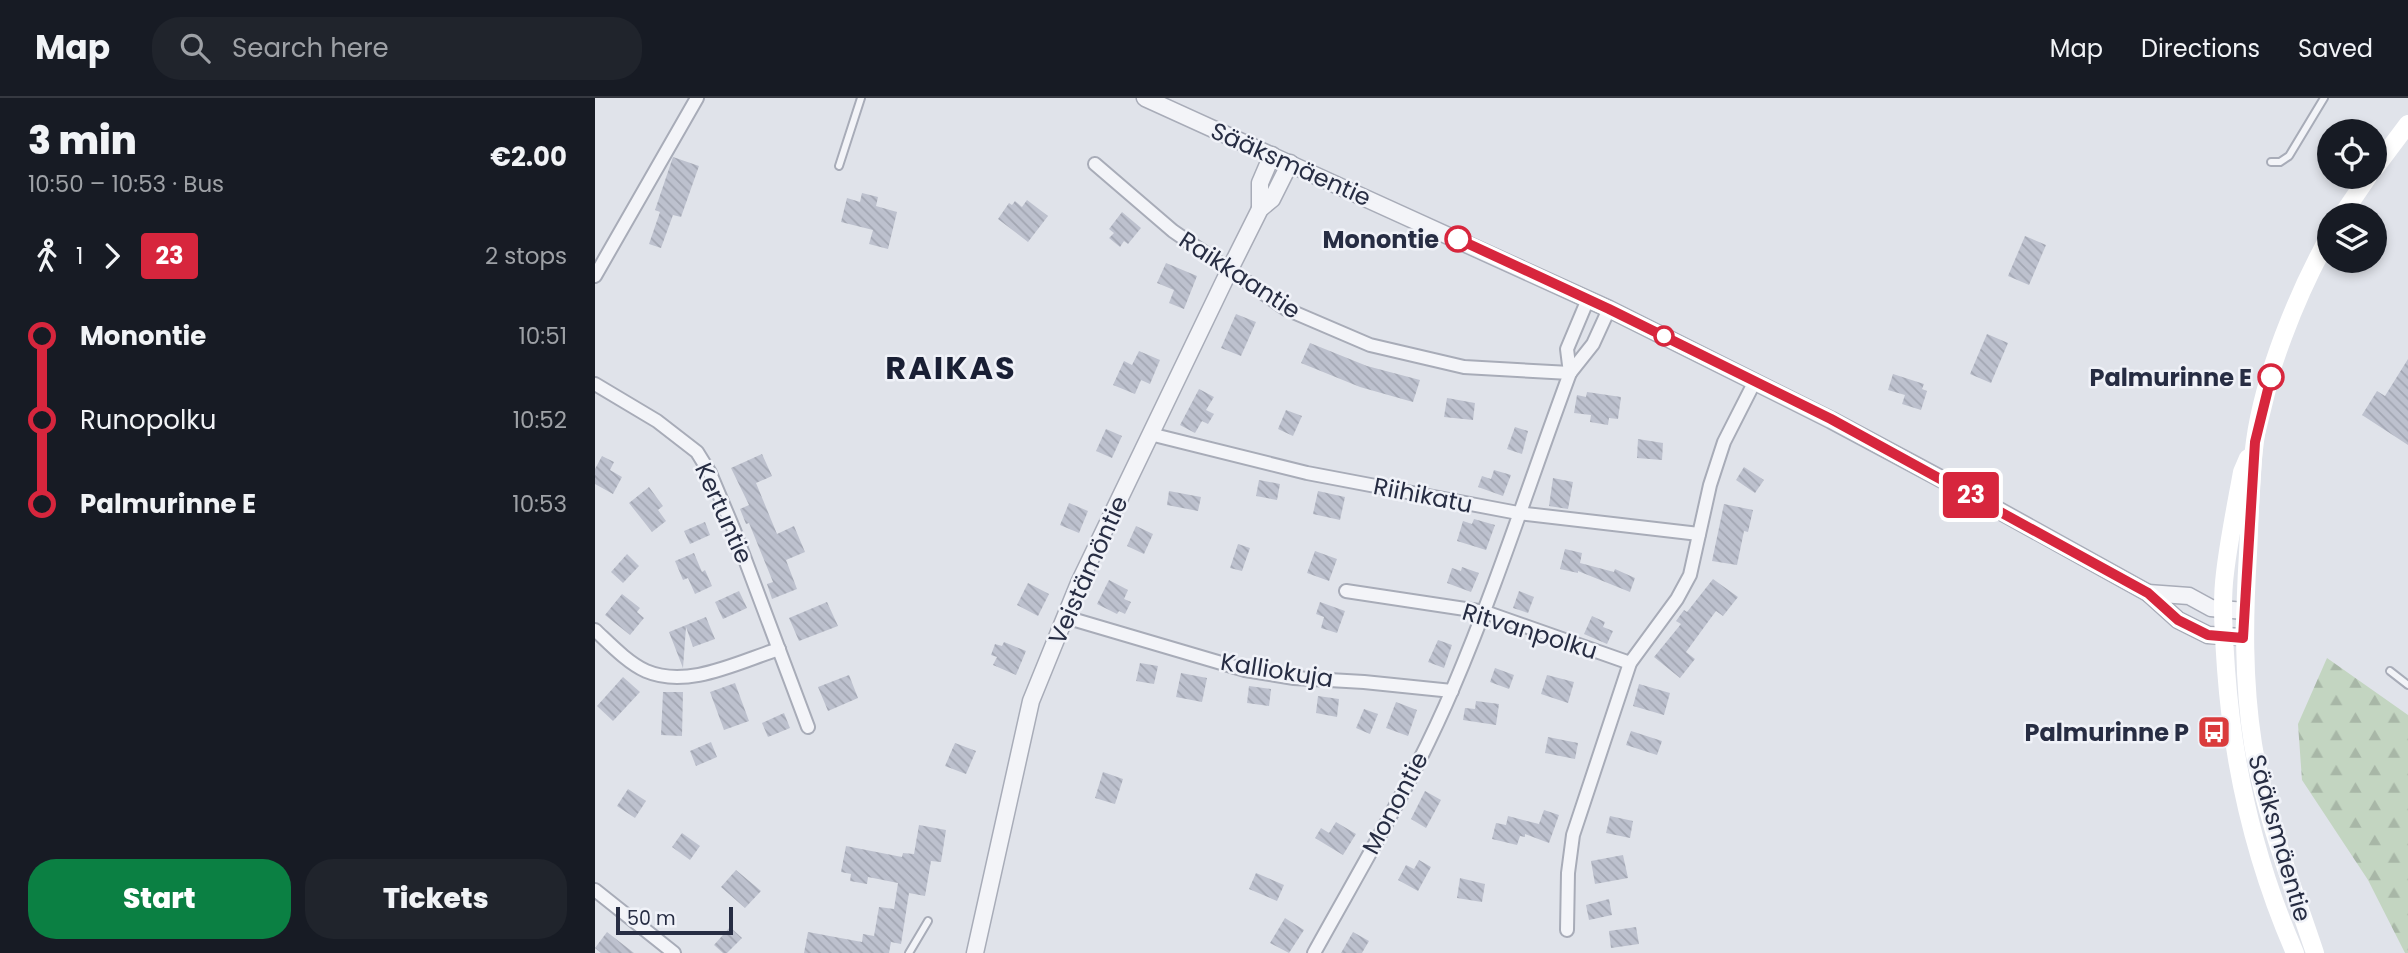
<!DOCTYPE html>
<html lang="en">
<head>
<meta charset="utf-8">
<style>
	:root { --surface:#171b24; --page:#20242c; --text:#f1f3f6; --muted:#9ea1a6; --line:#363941; --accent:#0b8043 }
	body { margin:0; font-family:Poppins,sans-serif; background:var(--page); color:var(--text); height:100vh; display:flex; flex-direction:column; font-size:26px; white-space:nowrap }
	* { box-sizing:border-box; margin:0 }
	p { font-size:23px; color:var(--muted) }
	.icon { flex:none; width:38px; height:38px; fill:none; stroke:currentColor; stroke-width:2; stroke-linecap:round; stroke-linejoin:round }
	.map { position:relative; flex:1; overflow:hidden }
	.sheet { display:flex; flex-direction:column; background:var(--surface); width:595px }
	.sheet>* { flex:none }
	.badge { padding:0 14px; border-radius:5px; font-size:24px; line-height:46px }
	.fabs { position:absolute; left:1722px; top:21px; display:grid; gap:14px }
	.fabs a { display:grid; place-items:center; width:70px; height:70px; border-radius:50%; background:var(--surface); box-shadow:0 4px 10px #0003; font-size:35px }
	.scale { position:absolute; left:21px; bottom:18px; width:117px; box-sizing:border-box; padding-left:7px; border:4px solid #272d43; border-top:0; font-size:19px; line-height:24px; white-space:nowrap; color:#272d43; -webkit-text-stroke:5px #f0f2f8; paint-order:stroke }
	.map>.badge { position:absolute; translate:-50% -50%; box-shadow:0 0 0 4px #fff }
	.legs { display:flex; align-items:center; gap:10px; height:77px; padding:0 28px; font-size:23px }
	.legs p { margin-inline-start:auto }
	.head { display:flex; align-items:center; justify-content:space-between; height:119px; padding:0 28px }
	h1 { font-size:38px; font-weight:800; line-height:52px }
	.action { display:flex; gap:14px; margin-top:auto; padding:14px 28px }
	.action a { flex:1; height:80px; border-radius:28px; background:var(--accent); color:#fff; font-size:28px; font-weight:800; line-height:80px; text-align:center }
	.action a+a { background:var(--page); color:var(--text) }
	ul { padding:0 28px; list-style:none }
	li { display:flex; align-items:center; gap:24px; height:84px; font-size:26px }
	li i { display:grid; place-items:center; width:10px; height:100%; margin:0 9px; background:currentColor }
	li i::after { content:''; width:18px; height:18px; margin:-9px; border:5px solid; border-radius:50%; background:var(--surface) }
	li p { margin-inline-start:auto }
	li:first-child i { background:linear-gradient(#0000 50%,currentColor 0) }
	li:last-child i { background:linear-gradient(currentColor 50%,#0000 0) }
	header { display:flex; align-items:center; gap:42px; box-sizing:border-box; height:98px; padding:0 35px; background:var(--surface); border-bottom:2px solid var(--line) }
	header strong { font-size:33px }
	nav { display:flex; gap:38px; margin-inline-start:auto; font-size:24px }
	.search { width:490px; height:63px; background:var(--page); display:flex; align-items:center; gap:18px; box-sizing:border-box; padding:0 24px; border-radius:28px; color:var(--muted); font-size:26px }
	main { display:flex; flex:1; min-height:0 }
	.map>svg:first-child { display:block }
	.forest { fill:url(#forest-firs) }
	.building { fill:url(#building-back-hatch) }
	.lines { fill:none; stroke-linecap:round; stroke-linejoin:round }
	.service-casing { stroke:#a8acb8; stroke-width:10 }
	.minor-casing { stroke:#a8acb8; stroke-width:16 }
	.tertiary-casing { stroke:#a8acb8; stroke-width:19 }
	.service { stroke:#f3f4f8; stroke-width:6 }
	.minor { stroke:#f3f4f8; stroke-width:12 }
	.tertiary { stroke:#f3f4f8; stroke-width:16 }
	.secondary { stroke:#fff; stroke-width:18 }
	.line-1-casing { stroke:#fff; stroke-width:16 }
	.line-1 { stroke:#d7263d; stroke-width:10 }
	.stop-1-dot { fill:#fff; stroke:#d7263d; stroke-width:3.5 }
	.labels { text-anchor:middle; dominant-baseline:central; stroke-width:5; stroke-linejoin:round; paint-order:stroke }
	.street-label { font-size:24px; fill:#272d43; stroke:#f0f2f8 }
	.stop-label { font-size:24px; font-weight:bold; fill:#272d43; stroke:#f0f2f8; text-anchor:end }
	.poi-label { font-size:24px; font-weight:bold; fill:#272d43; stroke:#f0f2f8; text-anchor:end }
	.district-label { font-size:32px; font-weight:bold; letter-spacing:2px; fill:#191f34; stroke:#f0f2f8 }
</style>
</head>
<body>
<header>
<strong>Map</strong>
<div class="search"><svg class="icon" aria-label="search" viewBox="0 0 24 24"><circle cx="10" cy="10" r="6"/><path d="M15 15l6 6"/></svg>Search here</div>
<nav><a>Map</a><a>Directions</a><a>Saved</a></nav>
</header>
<main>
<section class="sheet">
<div class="head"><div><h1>3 min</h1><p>10:50 – 10:53 · Bus</p></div><b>€2.00</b></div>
<div class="legs"><svg class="icon" aria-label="walk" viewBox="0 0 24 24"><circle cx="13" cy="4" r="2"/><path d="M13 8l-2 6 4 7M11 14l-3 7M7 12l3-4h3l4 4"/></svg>1<svg class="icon" aria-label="forward" viewBox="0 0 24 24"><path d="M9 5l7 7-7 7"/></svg><b class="badge" style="background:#d7263d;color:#fff">23</b><p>2 stops</p></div>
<ul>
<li><i style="color:#d7263d"></i><b>Monontie</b><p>10:51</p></li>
<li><i style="color:#d7263d"></i><span>Runopolku</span><p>10:52</p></li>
<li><i style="color:#d7263d"></i><b>Palmurinne E</b><p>10:53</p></li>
</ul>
<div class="action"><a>Start</a><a>Tickets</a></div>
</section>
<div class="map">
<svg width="1813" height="855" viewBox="0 0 1813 855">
	<defs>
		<pattern id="forest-firs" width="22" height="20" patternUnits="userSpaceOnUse" patternTransform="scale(1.75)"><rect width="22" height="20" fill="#c3d5c1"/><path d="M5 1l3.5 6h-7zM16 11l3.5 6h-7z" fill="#a8b7a7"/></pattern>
		<pattern id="building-back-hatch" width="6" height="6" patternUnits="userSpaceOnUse" patternTransform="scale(1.75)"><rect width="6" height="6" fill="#bdc1ce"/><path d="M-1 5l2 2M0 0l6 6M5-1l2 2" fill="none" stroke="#a2a6b2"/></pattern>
	</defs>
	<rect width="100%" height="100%" fill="#e0e3ea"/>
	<path class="forest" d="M1732,560L1813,617V855H1810L1773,782L1707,682L1703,626Z"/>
	<g class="building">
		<path d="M78,59L104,68L86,119L78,117L66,150L54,146L65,114L60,112Z"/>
		<path d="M267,95L283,99L281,108L302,114L293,151L274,146L278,132L246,124L252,100L265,104Z"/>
		<path d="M432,102L453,118L433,144L403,121L414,105L417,107L420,103L427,109Z"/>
		<path d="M527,114L546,130L533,146L529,143L525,149L514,140L519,135L514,131Z"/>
		<path d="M1430,138L1451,147L1434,187L1413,178Z"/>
		<path d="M571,165L602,178L589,211L574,205L579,192L562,185Z"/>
		<path d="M641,216L661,224L646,258L626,250Z"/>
		<path d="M1392,236L1413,245L1396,285L1375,276Z"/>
		<path d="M715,245L772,268L825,282L818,304L765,289L706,265Z"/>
		<path d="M544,253L565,262L555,286L546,282L540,296L518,287L529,263L537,267Z"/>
		<path d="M1813,261V347L1767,317L1782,293L1790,298Z"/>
		<path d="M1298,276L1329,286L1327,291L1332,293L1326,312L1307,306L1310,297L1293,292Z"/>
		<path d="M604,291L619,299L611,312L619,316L613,326L607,323L600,335L585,327Z"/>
		<path d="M992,294L1026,299L1023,321L1014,320L1013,327L995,324L996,317L979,315L982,297L991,299Z"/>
		<path d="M852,300L880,305L878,322L849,319Z"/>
		<path d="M691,312L707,318L698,338L683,331Z"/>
		<path d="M920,329L933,333L927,356L912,351Z"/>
		<path d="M511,331L527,338L517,360L501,353Z"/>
		<path d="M1043,341L1068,345L1067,362L1042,360Z"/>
		<path d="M167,356L177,378L161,385L182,436L199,428L210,454L191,462L202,491L177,501L172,486L178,484L154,425L151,426L145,411L154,407L136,370Z"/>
		<path d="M7,358L19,364L15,372L27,379L18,396L0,386V371Z"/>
		<path d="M1149,369L1169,382L1160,395L1141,382Z"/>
		<path d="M899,372L916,377L908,398L883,389L887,378L896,381Z"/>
		<path d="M958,380L978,384L973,411L954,408Z"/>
		<path d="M664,382L685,386L682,402L661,398Z"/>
		<path d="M54,389L68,408L63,412L71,423L57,434L34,405Z"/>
		<path d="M574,393L606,399L603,413L572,407Z"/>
		<path d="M723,393L750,399L745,422L718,416Z"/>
		<path d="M474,405L493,413L484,435L465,427Z"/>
		<path d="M1129,406L1158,412L1153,434L1149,433L1142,467L1117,463Z"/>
		<path d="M879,421L900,427L891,452L862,443L868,423L877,426Z"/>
		<path d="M110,424L115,437L95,446L89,433Z"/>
		<path d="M541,428L558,436L549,456L532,448Z"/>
		<path d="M643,446L655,450L647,473L635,470Z"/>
		<path d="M970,451L987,455L985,465L1019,474L1020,471L1040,480L1035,494L983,473V475L965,471Z"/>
		<path d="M720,453L742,461L734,483L712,475Z"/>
		<path d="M99,455L107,474L110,472L117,488L100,496L93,480L88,482L80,463Z"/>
		<path d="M32,456L44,468L28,485L16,474Z"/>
		<path d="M867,469L884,475L876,494L852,485L857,470L866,473Z"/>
		<path d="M1118,481L1143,499L1128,518L1121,513L1091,554L1100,561L1085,580L1059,559L1086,526L1081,523L1089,512L1092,514Z"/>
		<path d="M514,482L533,492L529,501L536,504L530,516L524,513L522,516L502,506Z"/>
		<path d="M433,485L454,496L443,518L422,507Z"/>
		<path d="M144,493L152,510L128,521L120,504Z"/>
		<path d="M924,493L939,499L933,515L918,510Z"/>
		<path d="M27,496L45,510L42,514L49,520L35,537L10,517Z"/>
		<path d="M232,504L243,528L204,543L194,520Z"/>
		<path d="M725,504L750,513L742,535L726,530L729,519L721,516Z"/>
		<path d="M997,518L1010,524L1008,529L1018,533L1012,546L989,536Z"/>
		<path d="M111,519L120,541L98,549L91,529L88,570L74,534Z"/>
		<path d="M843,542L857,547L849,570L833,564Z"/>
		<path d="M409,544L431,553L421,577L398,567L402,559L396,557L400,546L407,548Z"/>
		<path d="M545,565L563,568L559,586L541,583Z"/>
		<path d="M900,570L919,577L914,591L895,584Z"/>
		<path d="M586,575L612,580L607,604L581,599Z"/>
		<path d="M254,577L263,600L233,613L223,589Z"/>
		<path d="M952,577L979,584L973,605L946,596Z"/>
		<path d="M28,579L45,594L18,623L2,608Z"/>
		<path d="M140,585L154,623L129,632L115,594Z"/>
		<path d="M1044,586L1075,595L1069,617L1038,608Z"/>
		<path d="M654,588L676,591L674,608L652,605Z"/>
		<path d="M68,594H88L87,638L66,637Z"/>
		<path d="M723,598L744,601L742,619L721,615Z"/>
		<path d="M881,603L904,606L901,627L868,622L870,610L880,611Z"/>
		<path d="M801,604L822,612L813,638L791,630Z"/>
		<path d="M769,611L783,616L775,636L761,630Z"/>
		<path d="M189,615L195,630L173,639L167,625Z"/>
		<path d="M1036,633L1067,643L1062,657L1031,647Z"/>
		<path d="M953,639L983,645L980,661L950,655Z"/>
		<path d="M116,644L122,659L101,668L95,653Z"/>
		<path d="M360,645L381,653L371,676L350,668Z"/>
		<path d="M508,674L528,681L520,706L500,700Z"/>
		<path d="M33,691L51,703L40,720L22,708Z"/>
		<path d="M830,693L846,702L831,730L816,721Z"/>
		<path d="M949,712L964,717L954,745L930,736V739L925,738L922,747L897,741L901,725L911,727L913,718L944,726Z"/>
		<path d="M1015,718L1038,723L1035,740L1011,735Z"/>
		<path d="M741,724L761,736L748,757L720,740L726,730L734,735Z"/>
		<path d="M324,727L351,732L346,764L336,763L330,798L314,795L306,846L296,844L294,855H209L213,834L267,844L268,836L279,838L284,809L299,811L303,785L273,779L272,786L255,783L256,776L246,774L251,748L307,759L308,755L319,756Z"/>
		<path d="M87,735L105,748L95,762L77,749Z"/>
		<path d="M1028,757L1033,780L1000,786L996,763Z"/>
		<path d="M824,762L836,769L823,793L803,782L811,767L819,771Z"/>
		<path d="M141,772L166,793L150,810L126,789Z"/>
		<path d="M661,775L689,787L682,803L654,791Z"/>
		<path d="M865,780L890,786L887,804L862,800Z"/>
		<path d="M1014,801L1017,817L994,822L991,807Z"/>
		<path d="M690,820L709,832L694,855L675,845Z"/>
		<path d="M135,829L147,840L132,855H128L119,847Z"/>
		<path d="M1041,829L1044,846L1016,850L1014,833Z"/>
		<path d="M12,834L39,855H6L0,850Z"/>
		<path d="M758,834L774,843L767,855H746Z"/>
	</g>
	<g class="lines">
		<defs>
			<g id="service">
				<path d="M1676,64H1685L1694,58L1729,0"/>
				<path d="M244,68L266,0"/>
				<path d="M1795,573L1813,587"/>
				<path d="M314,855L333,823"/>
			</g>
			<g id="minor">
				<path d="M500,66L578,133L691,211L775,247L869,269L975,275"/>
				<path d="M0,178L102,0"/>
				<path d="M975,275L972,251L993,201"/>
				<path d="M0,286L62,323L102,354L115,375L139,432L213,629"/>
				<path d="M555,336L712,375L923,415L1104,436"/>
				<path d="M751,493L890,514L1035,565"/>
				<path d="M470,519L650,572L699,580L769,584L857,593"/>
				<path d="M0,532C15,546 33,565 51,573C93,591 143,564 184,551"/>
				<path d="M0,792L79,855"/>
				<path d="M972,832L973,775L978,737L1035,565L1082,501L1095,477L1115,387L1129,344L1160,283"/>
				<path d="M719,855C767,768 819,682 858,590C902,487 936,380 975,275L998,246L1014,211"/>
			</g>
			<g id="tertiary">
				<path d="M550,0L1014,211L1236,322L1367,392L1553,495L1583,522L1613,537L1648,539"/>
				<path d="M665,111V85L677,57"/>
				<path d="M1553,495L1594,498L1616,510L1649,513"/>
				<path d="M380,855L436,603L484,485L634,173L665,111L677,101L695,65"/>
			</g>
		</defs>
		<use href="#service" class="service-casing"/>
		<use href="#minor" class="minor-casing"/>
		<use href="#tertiary" class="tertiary-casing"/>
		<use href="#service" class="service"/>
		<use href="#minor" class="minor"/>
		<use href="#tertiary" class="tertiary"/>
		<g class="secondary">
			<path d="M1780,70L1813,26"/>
			<path d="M1747,117L1773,79"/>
			<path d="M1653,360L1647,374C1641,407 1634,441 1630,475C1626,506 1629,539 1631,571C1638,668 1661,766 1700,855"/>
			<path d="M1720,855C1697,786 1670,718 1658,646C1648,582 1649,519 1653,455C1655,418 1655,380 1660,343C1669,278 1702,196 1734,139"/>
		</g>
	</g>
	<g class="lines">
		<defs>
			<path id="line-1" d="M863,141L1014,211L1236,321L1553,495L1583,522L1613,537L1648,540L1660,344L1676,279"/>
		</defs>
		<use href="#line-1" class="line-1-casing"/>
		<use href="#line-1" class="line-1"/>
	</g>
	<defs>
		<symbol id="bus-square" viewBox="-11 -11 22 22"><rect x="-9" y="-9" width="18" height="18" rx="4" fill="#da3b3c" stroke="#f0f2f8"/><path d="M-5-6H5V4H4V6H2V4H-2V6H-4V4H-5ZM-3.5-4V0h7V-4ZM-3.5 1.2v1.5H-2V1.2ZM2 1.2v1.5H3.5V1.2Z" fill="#fff"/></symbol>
	</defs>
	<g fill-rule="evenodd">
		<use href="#bus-square" x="1600" y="615" width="38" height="38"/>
	</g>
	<g class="stop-1-dot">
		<circle cx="863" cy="141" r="12"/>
		<circle cx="1069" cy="238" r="9"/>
		<circle cx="1676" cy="279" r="12"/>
	</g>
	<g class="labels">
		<g class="street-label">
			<text transform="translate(696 66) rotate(24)">Sääksmäentie</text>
			<text transform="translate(645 177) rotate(33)">Raikkaantie</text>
			<text transform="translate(828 397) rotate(11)">Riihikatu</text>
			<text transform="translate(129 415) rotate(66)">Kertuntie</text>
			<text transform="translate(493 472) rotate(-66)">Veistämöntie</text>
			<text transform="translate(935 533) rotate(17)">Ritvanpolku</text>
			<text transform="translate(682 572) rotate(9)">Kalliokuja</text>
			<text transform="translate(800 705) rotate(-62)">Monontie</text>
			<text transform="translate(1685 740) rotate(74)">Sääksmäentie</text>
		</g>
		<g class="stop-label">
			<text x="844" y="141">Monontie</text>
			<text x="1657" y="279">Palmurinne E</text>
		</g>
		<g class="poi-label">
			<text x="1594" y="634">Palmurinne P</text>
		</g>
		<g class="district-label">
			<text x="356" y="269">RAIKAS</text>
		</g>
	</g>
</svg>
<div class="fabs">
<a><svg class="icon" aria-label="locate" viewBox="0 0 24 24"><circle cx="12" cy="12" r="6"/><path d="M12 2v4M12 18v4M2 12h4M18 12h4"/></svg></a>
<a><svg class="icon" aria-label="layers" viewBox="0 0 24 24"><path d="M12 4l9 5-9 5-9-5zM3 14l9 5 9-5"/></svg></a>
</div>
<div class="scale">50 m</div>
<b class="badge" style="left:1376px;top:397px;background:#d7263d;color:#fff">23</b>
</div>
</main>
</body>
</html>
